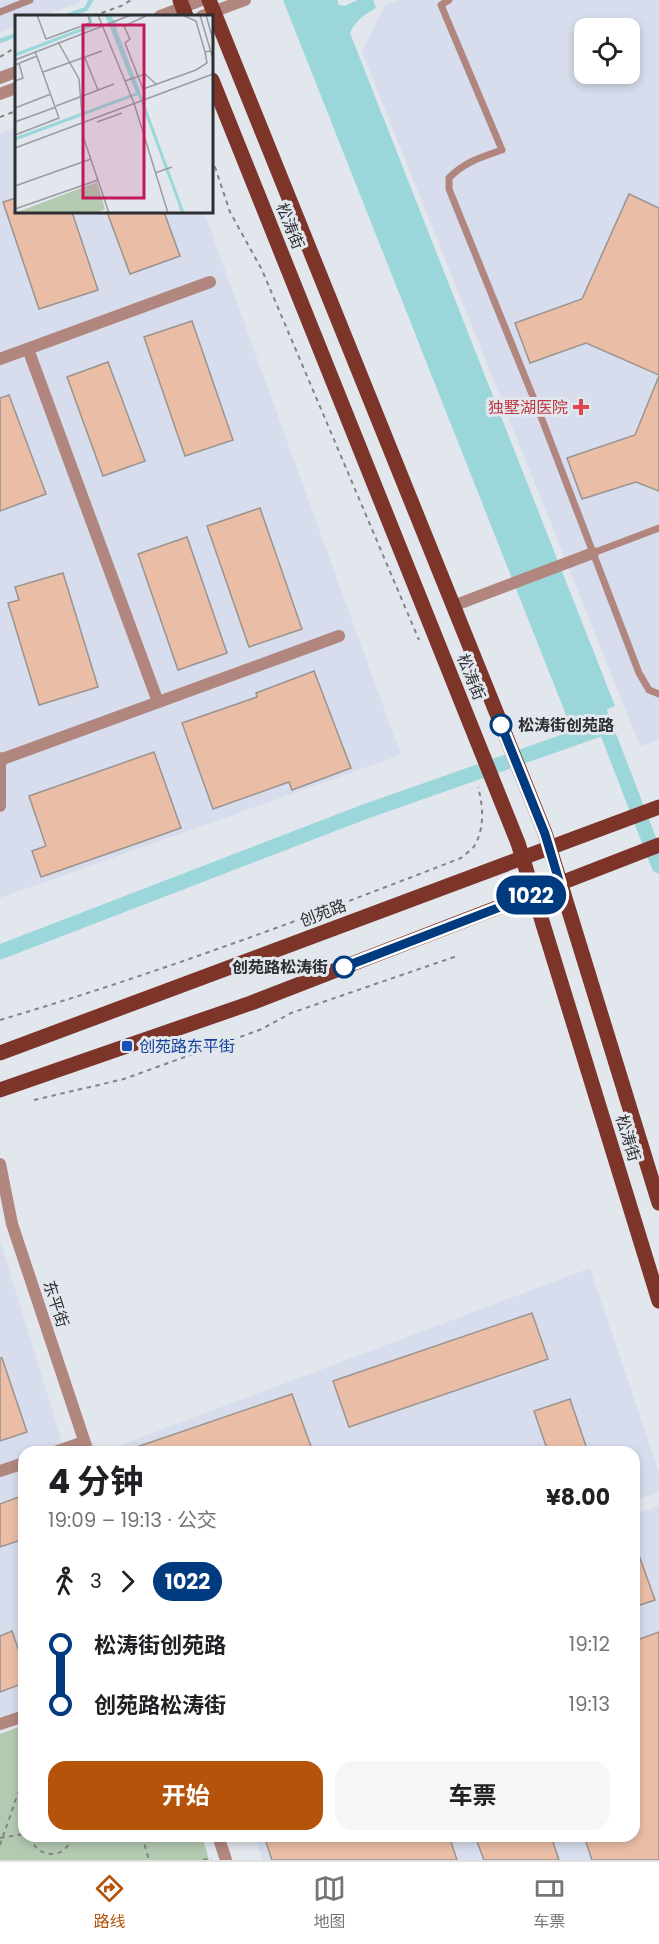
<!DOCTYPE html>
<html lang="zh">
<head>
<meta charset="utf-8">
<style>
	:root { --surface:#fff; --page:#f6f6f6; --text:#202124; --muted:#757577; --line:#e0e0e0; --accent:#b45309 }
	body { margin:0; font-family:Poppins,"Noto Sans SC",sans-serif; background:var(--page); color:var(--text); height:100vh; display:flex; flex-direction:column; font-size:22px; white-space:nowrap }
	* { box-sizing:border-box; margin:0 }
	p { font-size:20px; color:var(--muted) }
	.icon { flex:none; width:33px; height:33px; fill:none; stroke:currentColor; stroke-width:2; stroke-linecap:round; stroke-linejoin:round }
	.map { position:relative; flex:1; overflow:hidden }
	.drawer { position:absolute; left:18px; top:1446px; width:622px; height:396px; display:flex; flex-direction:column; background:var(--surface); border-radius:18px; box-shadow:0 3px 9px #0003 }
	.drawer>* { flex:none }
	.badge { padding:0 12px; border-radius:20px; font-size:21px; line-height:39px }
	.tools { position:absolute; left:574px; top:18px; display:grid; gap:12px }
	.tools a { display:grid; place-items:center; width:66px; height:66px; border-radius:12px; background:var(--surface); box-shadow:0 3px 9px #0003; font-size:30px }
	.map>.badge { position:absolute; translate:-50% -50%; box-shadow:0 0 0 3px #fff }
	.legs { display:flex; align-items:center; gap:9px; height:66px; padding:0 30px; font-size:20px }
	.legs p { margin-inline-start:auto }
	.summary { display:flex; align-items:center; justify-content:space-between; height:102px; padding:0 30px }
	h1 { font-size:33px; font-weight:700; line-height:45px }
	.action { display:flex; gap:12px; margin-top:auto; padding:12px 30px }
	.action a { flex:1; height:69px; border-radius:18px; background:var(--accent); color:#fff; font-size:24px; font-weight:700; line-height:69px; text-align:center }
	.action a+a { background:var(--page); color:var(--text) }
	ul { padding:0 30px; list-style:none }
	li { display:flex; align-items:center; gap:21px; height:60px; font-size:22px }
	li i { display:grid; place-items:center; width:9px; height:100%; margin:0 8px; background:currentColor }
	li i::after { content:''; width:15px; height:15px; margin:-8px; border:4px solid; border-radius:50%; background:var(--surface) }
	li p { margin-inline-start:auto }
	li:first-child i { background:linear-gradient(#0000 50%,currentColor 0) }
	li:last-child i { background:linear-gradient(currentColor 50%,#0000 0) }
	.tab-bar { display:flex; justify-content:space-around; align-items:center; height:84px; border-top:2px solid var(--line); background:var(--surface); font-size:16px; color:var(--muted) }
	.tab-bar a { display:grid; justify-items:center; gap:3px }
	.tab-bar .on { color:var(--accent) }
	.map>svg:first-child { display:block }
	.built { fill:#d7ddec; fill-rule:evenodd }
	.green { fill:#b3c9b0 }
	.water { fill:#9bd7da }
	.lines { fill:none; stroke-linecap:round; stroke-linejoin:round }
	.stream { stroke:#9bd7da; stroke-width:4.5 }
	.canal { stroke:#9bd7da; stroke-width:15 }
	.building { fill:#eabea6; stroke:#9b938f; stroke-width:1.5 }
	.path { stroke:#828489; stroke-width:2; stroke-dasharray:4.5 4.5; stroke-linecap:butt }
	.service { stroke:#b1867e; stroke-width:7 }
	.minor { stroke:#b1867e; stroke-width:12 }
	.tertiary { stroke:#b1867e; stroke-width:12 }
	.primary { stroke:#7d352a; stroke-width:15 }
	.line-1-casing { stroke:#fff; stroke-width:14 }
	.line-1 { stroke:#003b80; stroke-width:9 }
	.health-dot { fill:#e0444e; stroke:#e2e6ed; stroke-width:2 }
	.stop-1-dot { fill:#fff; stroke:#003b80; stroke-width:3 }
	.transit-dot { fill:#1a4fb4; stroke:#e2e6ed; stroke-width:2 }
	.labels { text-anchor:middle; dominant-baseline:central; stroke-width:6; stroke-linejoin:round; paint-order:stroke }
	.street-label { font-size:16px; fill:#2d2e31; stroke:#e2e6ed }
	.health-label { font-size:16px; fill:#be3a42; stroke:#e2e6ed; text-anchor:end }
	.stop-label { font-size:16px; font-weight:bold; fill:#2d2e31; stroke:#e2e6ed; text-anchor:start }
	.transit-label { font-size:16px; fill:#164399; stroke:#e2e6ed; text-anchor:start }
	.inset-river { fill:none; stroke:#9bd7da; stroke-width:3 }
	.inset-road { fill:none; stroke:#9a9ca2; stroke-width:1.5 }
	.view { fill:#c2185b; fill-opacity:0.15; stroke:#c2185b; stroke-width:3 }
	.inset-edge { fill:none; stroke:#2d2e31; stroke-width:3 }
</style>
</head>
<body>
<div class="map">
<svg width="659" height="1860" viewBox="0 0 659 1860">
	<rect width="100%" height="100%" fill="#e2e6ed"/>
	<g class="built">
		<path d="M0,0H80L79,3L42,16H16V26L0,32Z"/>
		<path d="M399,0H659V740L640,746L362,52L385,5ZM585,28H630V74H585Z"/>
		<path d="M16,127V212H204L401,755L0,898V133Z"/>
		<path d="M0,1240L65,1452H24V1709L0,1717Z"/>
		<path d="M590,1268L659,1473V1492L635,1500L634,1452H102Z"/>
		<path d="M659,1506V1860H263L255,1836H634L635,1514Z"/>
	</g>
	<path class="green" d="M24,1725V1836H202L209,1860H0V1734Z"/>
	<path class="water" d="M283,0H337L339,5L344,6L358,0H373L376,8C364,15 356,20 350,33L615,706L570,725Z"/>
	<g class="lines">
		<g class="stream">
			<path d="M66,16L86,9L91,0"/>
			<path d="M0,41L16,35"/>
		</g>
		<g class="canal">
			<path d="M593,695L659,866"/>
			<path d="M0,952L364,812L606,727"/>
		</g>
	</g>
	<g class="building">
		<path d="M629,194L659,208V375L586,343L530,363L515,323L582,299Z"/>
		<path d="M16,198V212H72L98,290L39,309L3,202Z"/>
		<path d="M107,212H164L180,256L130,274Z"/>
		<path d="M192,321L233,440L185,456L144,337Z"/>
		<path d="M108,362L145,461L103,476L67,377Z"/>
		<path d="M659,376V491L636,482L582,499L567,458L635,435Z"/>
		<path d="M9,395L46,494L0,511V398Z"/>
		<path d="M260,508L302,629L249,647L207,526Z"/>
		<path d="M187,537L227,653L178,670L138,554Z"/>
		<path d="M63,573L98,687L39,705L8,603L19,600L15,587Z"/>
		<path d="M314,671L351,768L292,790L289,782L213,809L182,723L257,697L256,693Z"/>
		<path d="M154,752L181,828L41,877L32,851L46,846L29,796Z"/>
		<path d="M532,1313L548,1359L349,1427L333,1381Z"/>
		<path d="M0,1358H2L27,1432L0,1441Z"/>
		<path d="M292,1394L313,1452H129L128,1450Z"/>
		<path d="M570,1399L588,1452H548L534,1411Z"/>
		<path d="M24,1495V1539L0,1547V1504Z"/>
		<path d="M636,1547L655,1600L634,1607V1548Z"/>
		<path d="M12,1631L24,1666V1683L0,1692V1636Z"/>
		<path d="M659,1632V1860H592L584,1836H634V1641Z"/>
		<path d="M264,1836H449L457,1860H272Z"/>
		<path d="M475,1836H551L559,1860H484Z"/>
	</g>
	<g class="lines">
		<g class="path">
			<path d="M93,16L121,6L131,0"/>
			<path d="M0,57L16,47"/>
			<path d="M0,117L16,111"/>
			<path d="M212,158L230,212L262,270L419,640"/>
			<path d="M0,1020C156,974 309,917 461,858C465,854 472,850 475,845C485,827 483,805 478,787"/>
			<path d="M34,1100L124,1079L262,1029L291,1013L457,956"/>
			<path d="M31,1836C34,1860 69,1860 71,1836"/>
			<path d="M142,1836L149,1860"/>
			<path d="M0,1838L24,1834"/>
			<path d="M0,1845L24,1776"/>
			<path d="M203,1860L212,1858"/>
		</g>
		<g class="service">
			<path d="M449,0L441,5L502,150C482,157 464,162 449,178V189L540,414L639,673L649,690L659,694"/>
			<path d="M0,12L30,0"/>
			<path d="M593,553L659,528"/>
		</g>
		<g class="minor">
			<path d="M453,606L593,553"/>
			<path d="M55,1452L84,1442"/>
			<path d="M0,1471L24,1463"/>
			<path d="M0,1724L24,1716"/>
		</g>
		<g class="tertiary">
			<path d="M160,16L202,0"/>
			<path d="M202,16L245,0"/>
			<path d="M0,78L16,72"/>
			<path d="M0,94L16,88"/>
			<path d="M28,349L158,702"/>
			<path d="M0,359L210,282"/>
			<path d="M0,758V806"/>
			<path d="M0,760L339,636"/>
			<path d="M0,1164L12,1224L88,1452"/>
			<path d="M218,1836L226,1860"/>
		</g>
		<g class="primary">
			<path d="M180,0L186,16"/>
			<path d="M209,0L545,833L659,1203"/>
			<path d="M212,80L518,843L659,1301"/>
			<path d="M0,1053L659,807"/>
			<path d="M0,1090L251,1003L659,845"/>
		</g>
	</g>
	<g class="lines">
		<defs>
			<path id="line-1" d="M344,967L560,884L545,834L501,725"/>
		</defs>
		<use href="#line-1" class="line-1-casing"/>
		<use href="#line-1" class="line-1"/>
	</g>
	<path class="health-dot" d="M578 398h6v6h6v6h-6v6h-6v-6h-6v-6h6z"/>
	<g class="stop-1-dot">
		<circle cx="501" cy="725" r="10"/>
		<circle cx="344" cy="967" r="10"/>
	</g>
	<rect class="transit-dot" x="121" y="1040" width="12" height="12" rx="3"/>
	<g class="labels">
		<g class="street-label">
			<text transform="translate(290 226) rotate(68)">松涛街</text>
			<text transform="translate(471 677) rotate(68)">松涛街</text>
			<text transform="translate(323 913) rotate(-21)">创苑路</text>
			<text transform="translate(628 1138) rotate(73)">松涛街</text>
			<text transform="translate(56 1304) rotate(72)">东平街</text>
		</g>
		<g class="health-label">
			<text x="568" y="407">独墅湖医院</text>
		</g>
		<g class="stop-label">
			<text x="518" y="725">松涛街创苑路</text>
			<text x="328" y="967" text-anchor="end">创苑路松涛街</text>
		</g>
		<g class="transit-label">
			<text x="139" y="1046">创苑路东平街</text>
		</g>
	</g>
	<g transform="translate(15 15)">
		<rect width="198" height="198" fill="#e2e6ed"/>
		<path d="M82,167L90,194L80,198H0Z" fill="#b3c9b0"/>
		<path d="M90,0H95L103,11L101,13L125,76L121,78Z" fill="#9bd7da"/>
		<path class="inset-river" d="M0,40L76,11L75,1M123,75L168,198M0,124L124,78"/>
		<path class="inset-road" d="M22,0L31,24L75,8L73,0M83,0L119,88L153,198M133,0L109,11L115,24L110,28L128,74L181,55L192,48L190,37L195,36M167,0L181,6L190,37M185,0L198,44M191,0L198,25M43,27L64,64L69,124L94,198M70,43L83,75M0,45L116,0M0,50L22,41M28,57L87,36M0,66L8,63L4,48M110,66L130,59L142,70M41,91L99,69M0,93L36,79M0,107L41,92M82,107L107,98M0,120L44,103L20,36M0,133L198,59M140,158L157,152M0,171L76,144M0,194L83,165"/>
		<path class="view" d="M68,10H129V183H68Z"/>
		<rect width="198" height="198" class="inset-edge"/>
	</g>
</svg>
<div class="tools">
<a><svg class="icon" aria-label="locate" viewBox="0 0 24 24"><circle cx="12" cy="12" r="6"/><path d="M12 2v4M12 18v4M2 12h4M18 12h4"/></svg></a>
</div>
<b class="badge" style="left:531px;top:895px;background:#003b80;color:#fff">1022</b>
<section class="drawer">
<div class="summary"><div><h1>4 分钟</h1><p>19:09 – 19:13 · 公交</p></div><b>¥8.00</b></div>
<div class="legs"><svg class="icon" aria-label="walk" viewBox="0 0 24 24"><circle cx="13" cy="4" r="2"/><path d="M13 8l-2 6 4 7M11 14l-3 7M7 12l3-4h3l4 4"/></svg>3<svg class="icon" aria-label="forward" viewBox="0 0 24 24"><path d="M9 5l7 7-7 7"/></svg><b class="badge" style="background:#003b80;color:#fff">1022</b></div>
<ul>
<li><i style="color:#003b80"></i><b>松涛街创苑路</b><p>19:12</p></li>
<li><i style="color:#003b80"></i><b>创苑路松涛街</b><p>19:13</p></li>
</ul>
<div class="action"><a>开始</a><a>车票</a></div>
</section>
</div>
<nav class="tab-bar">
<a class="on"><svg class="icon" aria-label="directions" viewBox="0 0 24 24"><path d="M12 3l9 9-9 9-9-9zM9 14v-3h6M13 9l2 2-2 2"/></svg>路线</a>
<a><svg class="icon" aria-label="map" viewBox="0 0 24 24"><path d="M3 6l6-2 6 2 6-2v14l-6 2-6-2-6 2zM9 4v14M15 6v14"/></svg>地图</a>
<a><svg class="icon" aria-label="tickets" viewBox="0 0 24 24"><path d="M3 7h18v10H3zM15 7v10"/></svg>车票</a>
</nav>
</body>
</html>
